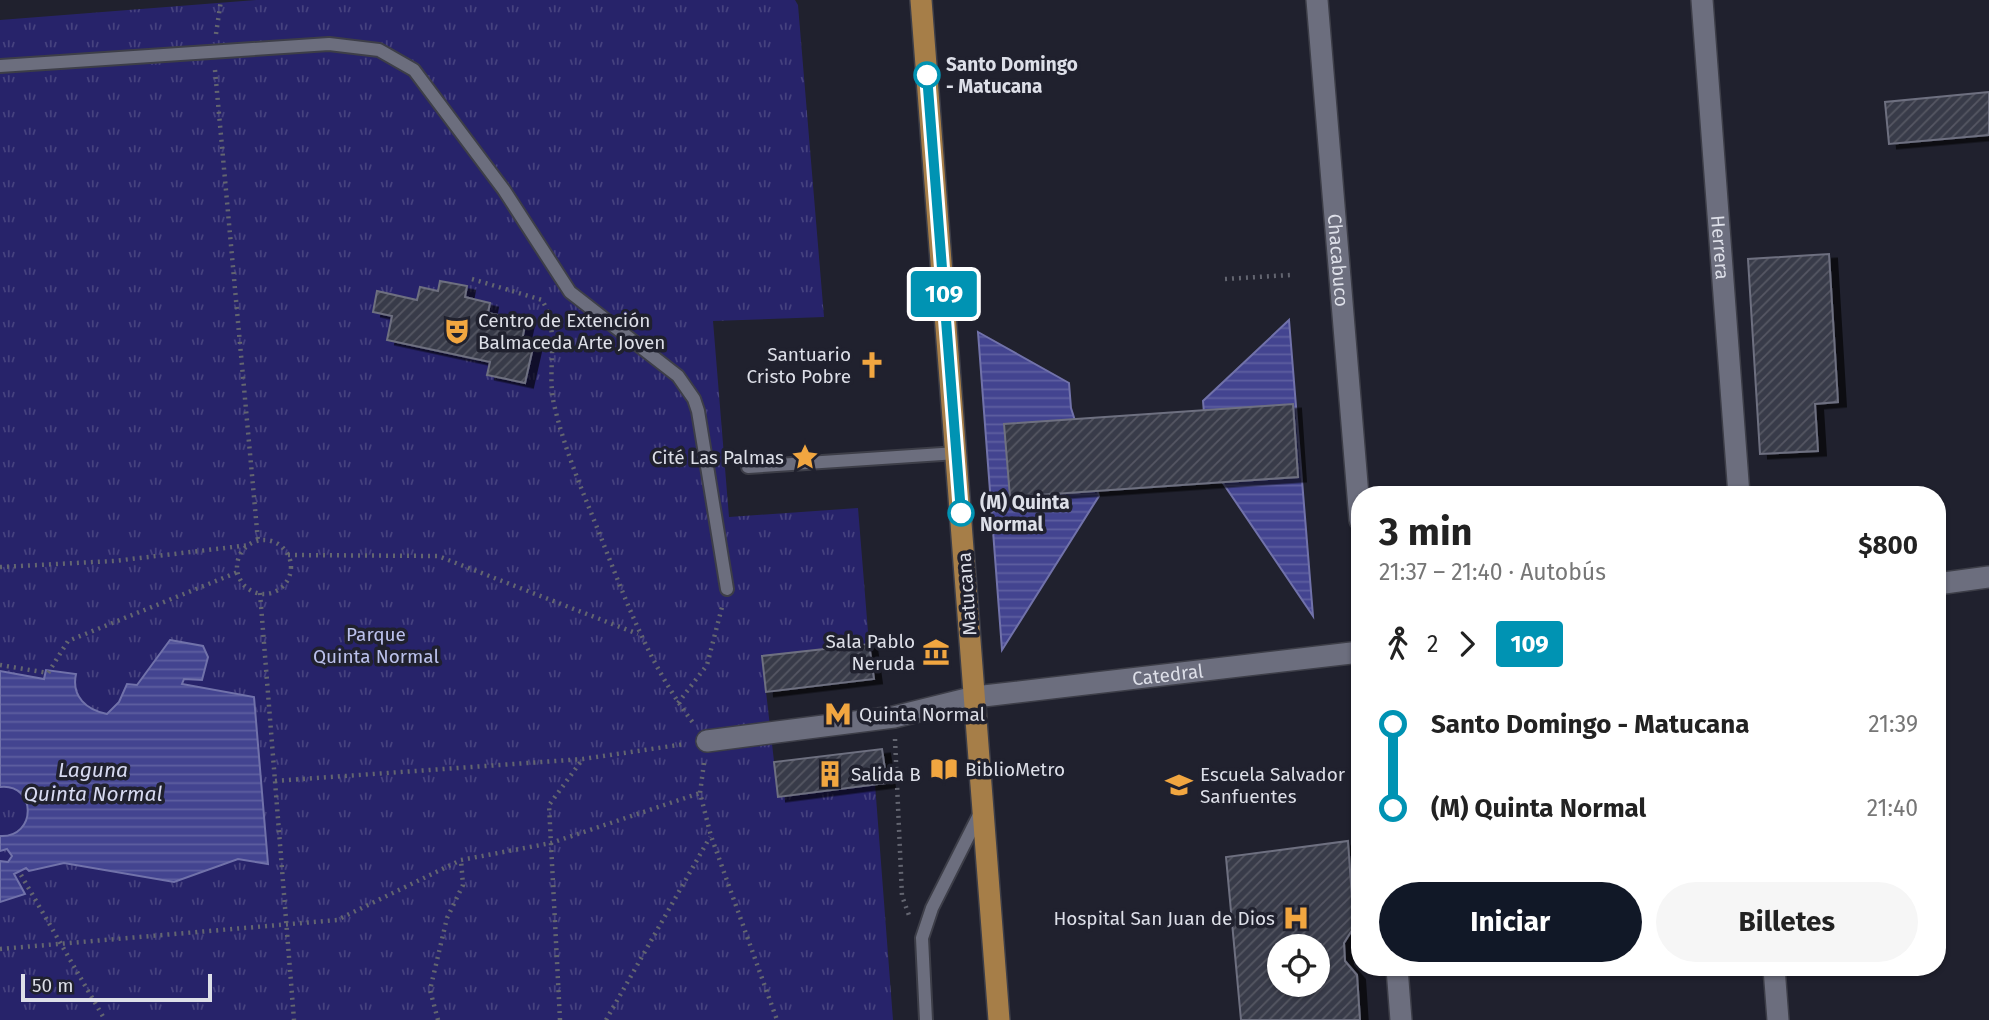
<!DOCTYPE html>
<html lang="es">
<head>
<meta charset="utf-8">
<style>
	:root { --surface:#fff; --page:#f6f6f6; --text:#222; --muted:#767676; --accent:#111827 }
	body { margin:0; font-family:"Fira Sans",sans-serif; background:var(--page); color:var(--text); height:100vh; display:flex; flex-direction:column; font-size:26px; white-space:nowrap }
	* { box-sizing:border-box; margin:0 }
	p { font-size:23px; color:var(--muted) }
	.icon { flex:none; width:38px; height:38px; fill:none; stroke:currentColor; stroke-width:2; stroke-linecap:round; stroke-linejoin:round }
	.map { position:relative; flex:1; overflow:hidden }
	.details { position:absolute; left:1351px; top:486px; width:595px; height:490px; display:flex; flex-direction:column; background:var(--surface); border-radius:28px; box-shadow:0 2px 5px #0004 }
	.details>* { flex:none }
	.badge { padding:0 14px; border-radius:5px; font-size:24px; line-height:46px }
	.tools { position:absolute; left:1267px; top:934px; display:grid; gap:14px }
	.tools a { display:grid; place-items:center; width:63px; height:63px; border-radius:50%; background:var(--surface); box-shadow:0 2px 5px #0004; font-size:35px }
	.scale { position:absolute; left:21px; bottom:18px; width:191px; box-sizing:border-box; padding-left:7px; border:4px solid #dddfe8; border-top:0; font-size:19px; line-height:24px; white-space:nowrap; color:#dddfe8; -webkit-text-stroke:5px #20212e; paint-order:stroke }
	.map>.badge { position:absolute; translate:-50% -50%; box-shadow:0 0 0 4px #fff }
	.legs { display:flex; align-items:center; gap:10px; height:77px; padding:0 28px; font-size:23px }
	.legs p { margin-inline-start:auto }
	.overview { display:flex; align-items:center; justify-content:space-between; height:119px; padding:0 28px }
	h1 { font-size:38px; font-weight:700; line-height:52px }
	.cta { display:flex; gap:14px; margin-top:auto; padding:14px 28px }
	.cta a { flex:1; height:80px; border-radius:42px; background:var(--accent); color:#fff; font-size:28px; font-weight:700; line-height:80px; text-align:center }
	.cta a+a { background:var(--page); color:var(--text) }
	ul { padding:0 28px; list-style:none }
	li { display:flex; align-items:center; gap:24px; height:84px; font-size:26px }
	li i { display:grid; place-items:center; width:10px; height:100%; margin:0 9px; background:currentColor }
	li i::after { content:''; width:18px; height:18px; margin:-9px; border:5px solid; border-radius:50%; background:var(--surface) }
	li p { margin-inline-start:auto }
	li:first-child i { background:linear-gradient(#0000 50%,currentColor 0) }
	li:last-child i { background:linear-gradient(currentColor 50%,#0000 0) }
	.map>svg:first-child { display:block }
	.grass { fill:url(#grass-tufts) }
	.water { fill:url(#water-rules); stroke:#7172aa; stroke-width:2 }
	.building { fill:url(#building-hatch); stroke:#6e7080; stroke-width:2; fill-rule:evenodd; filter:url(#shadow) }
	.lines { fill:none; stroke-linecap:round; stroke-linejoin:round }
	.lane-casing { stroke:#3d3e48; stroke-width:16 }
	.street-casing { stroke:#3d3e48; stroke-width:24 }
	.secondary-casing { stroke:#3d3e48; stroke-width:24 }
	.primary-casing { stroke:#3d3e48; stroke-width:24 }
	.path { stroke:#636570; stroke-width:4.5; stroke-dasharray:2 5; stroke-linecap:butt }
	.lane { stroke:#6c6e7e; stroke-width:12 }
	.street { stroke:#6c6e7e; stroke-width:21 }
	.secondary { stroke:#6c6e7e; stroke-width:21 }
	.primary { stroke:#a67e48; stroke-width:21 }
	.line-1-casing { stroke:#fff; stroke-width:16 }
	.line-1 { stroke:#0093b3; stroke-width:10 }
	.stop-1-dot { fill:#fff; stroke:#0093b3; stroke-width:3.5 }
	.labels { text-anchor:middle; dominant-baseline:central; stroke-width:7; stroke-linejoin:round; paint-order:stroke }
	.stop-label { font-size:19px; font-weight:bold; fill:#dddfe8; stroke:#20212e; text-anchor:start }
	.street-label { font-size:19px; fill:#dddfe8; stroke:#20212e }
	.poi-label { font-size:19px; fill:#dddfe8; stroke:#20212e; text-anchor:start }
	.park-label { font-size:19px; fill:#bbc1ec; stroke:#20212e }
	.water-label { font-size:21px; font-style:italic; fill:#d7daf1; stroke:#20212e }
</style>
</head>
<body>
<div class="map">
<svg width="1989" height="1020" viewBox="0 0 1989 1020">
	<defs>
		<pattern id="grass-tufts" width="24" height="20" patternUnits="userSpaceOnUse" patternTransform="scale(1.75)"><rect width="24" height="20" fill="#27236a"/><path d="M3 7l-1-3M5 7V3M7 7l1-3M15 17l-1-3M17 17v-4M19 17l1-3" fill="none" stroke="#46427f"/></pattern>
		<pattern id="water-rules" width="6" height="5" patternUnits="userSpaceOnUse" patternTransform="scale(1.75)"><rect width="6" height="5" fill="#434490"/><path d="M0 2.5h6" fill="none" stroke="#5e5fa0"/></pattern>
		<pattern id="building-hatch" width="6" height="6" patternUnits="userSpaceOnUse" patternTransform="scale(1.75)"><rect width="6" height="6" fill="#393b49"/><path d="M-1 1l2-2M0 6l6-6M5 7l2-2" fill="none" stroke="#555763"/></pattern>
		<filter id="shadow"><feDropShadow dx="8" dy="4.5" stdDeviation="0" flood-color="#0009"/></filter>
	</defs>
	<rect width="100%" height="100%" fill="#20212e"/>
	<path class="grass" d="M256,0H795L798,5L824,317L713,321L729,517L858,508L869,644L762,657L778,796L875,784L893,1020H0V20Z"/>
	<g class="water">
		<path d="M1289,320L1313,616L1208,461L1203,401Z"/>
		<path d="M978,332L1069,383L1071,408L1099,496L1002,650Z"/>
		<path d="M170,640L203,646L208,657L202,680L184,679L182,684L254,697L268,864L238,859L174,882L64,863L29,871L26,868L14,874L25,894L0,902V861L8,862L12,856L7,849L0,851V836C37,838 37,783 0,787V671L44,679L46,670L76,674C71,697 87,710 107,714L119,702L127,684L137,685Z"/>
	</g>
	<g class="building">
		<path d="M1989,92V135L1889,144L1885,102Z"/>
		<path d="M1829,254L1838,402L1815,404L1818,451L1760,454L1748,259Z"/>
		<path d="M440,281L467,286L465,297L490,303L488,313L526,321L522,340L534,343L525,383L487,375L490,362L387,340L392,316L373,312L377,291L417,300L420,287L438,291Z"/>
		<path d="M1293,404L1298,477L1010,497L1004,424Z"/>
		<path d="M869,644L874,679L766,692L762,656Z"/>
		<path d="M882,749L887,783L778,797L774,762Z"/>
		<path d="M1348,841L1354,927L1344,943L1345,961L1357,975L1360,1020H1241L1226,857ZM1279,947H1318V985H1279Z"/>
	</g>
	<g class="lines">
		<defs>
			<g id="lane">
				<path d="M0,66L329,44L379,50L414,70L504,190L570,292L678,376L694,399L698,411L727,589"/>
				<path d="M748,467L957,453"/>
				<path d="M926,1020L922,938L932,908L980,813"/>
			</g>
			<g id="street">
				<path id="s1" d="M1317,0L1360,520"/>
				<path id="s2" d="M1702,0L1739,495"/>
				<path d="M707,741L894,717L975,697"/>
				<path d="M1397,968L1401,1020"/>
				<path d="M1774,968L1778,1020"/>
			</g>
			<g id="secondary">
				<path d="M1937,584L1989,577"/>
				<path id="s3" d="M975,697L1360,652"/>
			</g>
			<path id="primary" d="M921,0L999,1020"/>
		</defs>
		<use href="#lane" class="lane-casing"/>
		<use href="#street" class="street-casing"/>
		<use href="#secondary" class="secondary-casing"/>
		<use href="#primary" class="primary-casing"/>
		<g class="path">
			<path d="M216,34L221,0"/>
			<path d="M215,70L258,541"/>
			<path d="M472,279L542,300C561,332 546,370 554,404C564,449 583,492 600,535C626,601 650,667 694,724"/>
			<path d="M1225,279L1290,275"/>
			<circle cx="264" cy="567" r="27"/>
			<path d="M288,555L438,556L638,634"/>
			<path d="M0,567L114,561L250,545"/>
			<path d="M260,593L294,1020"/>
			<path d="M0,665L48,673L68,641L238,572"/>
			<path d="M678,703L707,665L722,607"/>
			<path d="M895,739L902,896L910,918"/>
			<path d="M704,763L700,793L711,836L777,1020"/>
			<path d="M275,781L583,759L685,744"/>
			<path d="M21,875L105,1020"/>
			<path d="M0,949L337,920L461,860L551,843L700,793"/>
			<path d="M438,1020L430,990L447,918L463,885L461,860"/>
			<path d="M560,1020L549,805L582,760"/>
			<path d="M606,1020L710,837"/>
		</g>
		<use href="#lane" class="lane"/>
		<use href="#street" class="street"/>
		<use href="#secondary" class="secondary"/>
		<use href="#primary" class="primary"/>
	</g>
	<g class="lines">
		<defs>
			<path id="line-1" d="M927,75L961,513"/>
		</defs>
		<use href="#line-1" class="line-1-casing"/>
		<use href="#line-1" class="line-1"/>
	</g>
	<defs>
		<symbol id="theatre-bare" viewBox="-9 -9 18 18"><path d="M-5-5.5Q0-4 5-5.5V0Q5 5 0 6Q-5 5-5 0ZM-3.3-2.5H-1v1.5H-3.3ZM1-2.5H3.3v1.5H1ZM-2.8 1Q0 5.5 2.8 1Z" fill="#f1a640" stroke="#20212e" stroke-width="2.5" paint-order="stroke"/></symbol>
		<symbol id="church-bare" viewBox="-9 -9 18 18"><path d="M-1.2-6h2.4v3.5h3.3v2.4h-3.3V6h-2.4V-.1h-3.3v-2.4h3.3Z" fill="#f1a640" stroke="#20212e" stroke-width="2.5" paint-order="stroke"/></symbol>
		<symbol id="sight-bare" viewBox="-9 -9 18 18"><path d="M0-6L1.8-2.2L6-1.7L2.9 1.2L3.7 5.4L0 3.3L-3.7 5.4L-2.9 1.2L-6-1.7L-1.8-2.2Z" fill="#f1a640" stroke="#20212e" stroke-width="2.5" paint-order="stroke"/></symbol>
		<symbol id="museum-bare" viewBox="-9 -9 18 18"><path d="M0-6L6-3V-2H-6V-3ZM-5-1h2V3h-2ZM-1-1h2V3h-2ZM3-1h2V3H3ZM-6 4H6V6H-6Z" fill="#f1a640" stroke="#20212e" stroke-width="2.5" paint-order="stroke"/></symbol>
		<symbol id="metro-bare" viewBox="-9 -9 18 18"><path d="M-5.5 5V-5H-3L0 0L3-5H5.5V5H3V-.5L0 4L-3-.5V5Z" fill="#f1a640" stroke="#20212e" stroke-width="2.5" paint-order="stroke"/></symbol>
		<symbol id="library-bare" viewBox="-9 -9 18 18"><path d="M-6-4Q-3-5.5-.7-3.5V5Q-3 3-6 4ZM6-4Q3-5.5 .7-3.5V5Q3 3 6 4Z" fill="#f1a640" stroke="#20212e" stroke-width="2.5" paint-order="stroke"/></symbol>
		<symbol id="building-bare" viewBox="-9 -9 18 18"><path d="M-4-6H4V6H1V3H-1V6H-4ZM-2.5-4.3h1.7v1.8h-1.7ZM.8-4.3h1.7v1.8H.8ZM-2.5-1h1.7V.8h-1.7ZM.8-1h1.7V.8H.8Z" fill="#f1a640" stroke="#20212e" stroke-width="2.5" paint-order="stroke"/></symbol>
		<symbol id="school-bare" viewBox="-9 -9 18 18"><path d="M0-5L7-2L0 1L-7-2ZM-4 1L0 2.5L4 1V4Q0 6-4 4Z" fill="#f1a640" stroke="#20212e" stroke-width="2.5" paint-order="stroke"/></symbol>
		<symbol id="hospital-bare" viewBox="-9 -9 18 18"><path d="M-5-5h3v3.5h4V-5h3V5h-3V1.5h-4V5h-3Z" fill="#f1a640" stroke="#20212e" stroke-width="2.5" paint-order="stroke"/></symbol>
	</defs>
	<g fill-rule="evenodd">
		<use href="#theatre-bare" x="438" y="312" width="38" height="38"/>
		<use href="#church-bare" x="853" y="346" width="38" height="38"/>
		<use href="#sight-bare" x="786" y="438" width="38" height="38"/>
		<use href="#museum-bare" x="917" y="633" width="38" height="38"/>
		<use href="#metro-bare" x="819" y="695" width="38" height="38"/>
		<use href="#library-bare" x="925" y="750" width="38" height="38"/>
		<use href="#building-bare" x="811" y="755" width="38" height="38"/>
		<use href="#school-bare" x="1160" y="766" width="38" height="38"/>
		<use href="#hospital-bare" x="1277" y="899" width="38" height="38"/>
	</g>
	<g class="stop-1-dot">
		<circle cx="927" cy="75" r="12"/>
		<circle cx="961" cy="513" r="12"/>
	</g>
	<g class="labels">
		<g class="stop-label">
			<text x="946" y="64">Santo Domingo<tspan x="946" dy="22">- Matucana</tspan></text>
			<text x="980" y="502">(M) Quinta<tspan x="980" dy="22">Normal</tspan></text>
		</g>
		<g class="street-label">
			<text stroke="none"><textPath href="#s2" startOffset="248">Herrera</textPath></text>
			<text stroke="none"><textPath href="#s1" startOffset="261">Chacabuco</textPath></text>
			<text transform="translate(967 594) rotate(-94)">Matucana</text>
			<text stroke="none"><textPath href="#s3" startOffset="194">Catedral</textPath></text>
		</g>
		<g class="poi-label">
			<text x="478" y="320">Centro de Extención<tspan x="478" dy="22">Balmaceda Arte Joven</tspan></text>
			<text x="851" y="354" text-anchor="end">Santuario<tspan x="851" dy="22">Cristo Pobre</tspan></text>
			<text x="784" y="457" text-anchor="end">Cité Las Palmas</text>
			<text x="915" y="641" text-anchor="end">Sala Pablo<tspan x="915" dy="22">Neruda</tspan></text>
			<text x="859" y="714">Quinta Normal</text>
			<text x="965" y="769">BiblioMetro</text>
			<text x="851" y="774">Salida B</text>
			<text x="1200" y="774">Escuela Salvador<tspan x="1200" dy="22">Sanfuentes</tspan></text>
			<text x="1275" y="918" text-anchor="end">Hospital San Juan de Dios</text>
		</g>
		<g class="park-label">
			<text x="376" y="634">Parque<tspan x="376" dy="22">Quinta Normal</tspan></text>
		</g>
		<g class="water-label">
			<text x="93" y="770">Laguna<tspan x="93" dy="24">Quinta Normal</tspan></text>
		</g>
	</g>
</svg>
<div class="tools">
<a><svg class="icon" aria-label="locate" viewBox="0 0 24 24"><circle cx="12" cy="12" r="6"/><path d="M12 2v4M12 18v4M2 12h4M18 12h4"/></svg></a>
</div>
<div class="scale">50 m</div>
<b class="badge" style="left:944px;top:294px;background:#0093b3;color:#fff">109</b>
<section class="details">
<div class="overview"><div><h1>3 min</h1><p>21:37 – 21:40 · Autobús</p></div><b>$800</b></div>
<div class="legs"><svg class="icon" aria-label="walk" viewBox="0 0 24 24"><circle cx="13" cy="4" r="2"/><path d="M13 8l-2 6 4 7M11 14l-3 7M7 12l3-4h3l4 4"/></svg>2<svg class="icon" aria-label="forward" viewBox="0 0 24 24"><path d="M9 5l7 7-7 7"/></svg><b class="badge" style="background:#0093b3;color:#fff">109</b></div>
<ul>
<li><i style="color:#0093b3"></i><b>Santo Domingo - Matucana</b><p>21:39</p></li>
<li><i style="color:#0093b3"></i><b>(M) Quinta Normal</b><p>21:40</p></li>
</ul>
<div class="cta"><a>Iniciar</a><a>Billetes</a></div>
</section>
</div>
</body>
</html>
